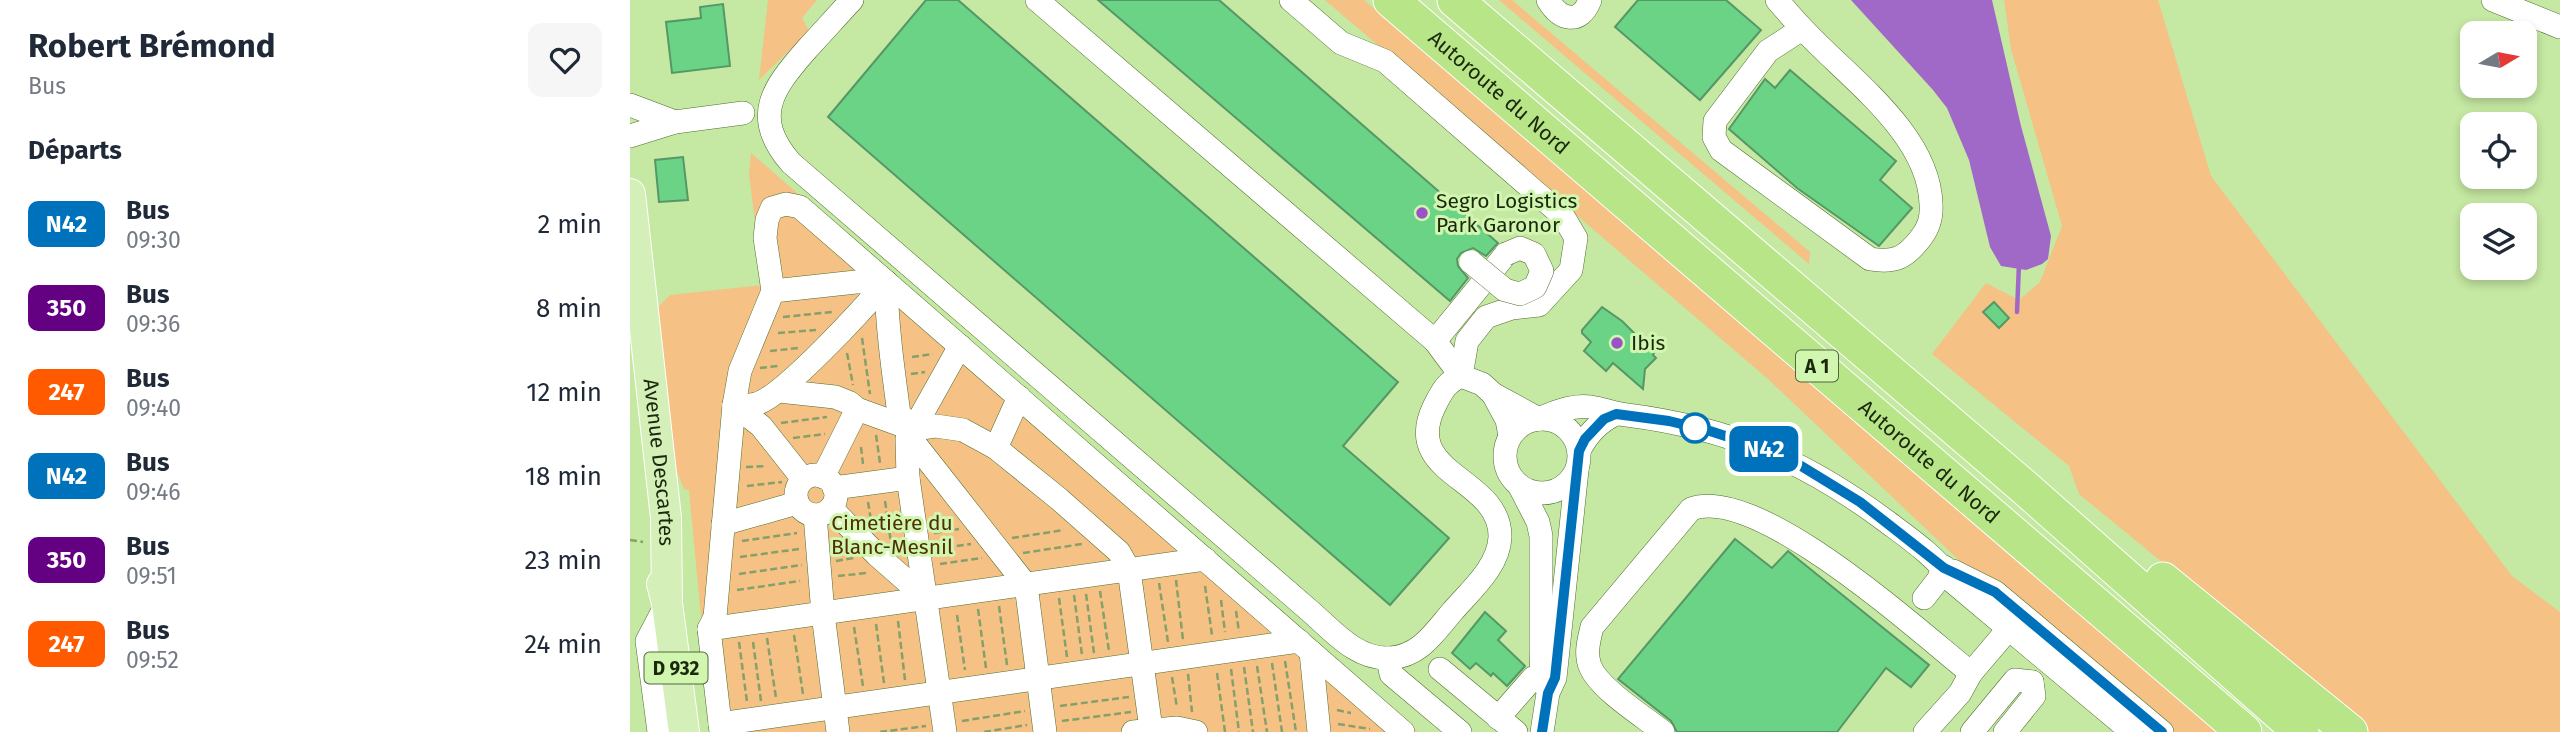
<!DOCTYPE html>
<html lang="fr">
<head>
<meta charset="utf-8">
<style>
	:root { --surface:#fff; --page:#f6f6f7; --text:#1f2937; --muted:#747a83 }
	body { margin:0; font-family:"Fira Sans",sans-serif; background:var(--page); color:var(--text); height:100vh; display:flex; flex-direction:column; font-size:26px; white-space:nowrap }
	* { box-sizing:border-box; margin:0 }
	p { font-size:23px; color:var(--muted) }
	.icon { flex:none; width:38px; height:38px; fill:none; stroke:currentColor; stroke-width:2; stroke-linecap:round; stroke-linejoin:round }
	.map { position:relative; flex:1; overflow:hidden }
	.drawer { display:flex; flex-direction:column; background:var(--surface); width:630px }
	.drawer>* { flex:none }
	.badge { padding:0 14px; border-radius:10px; font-size:24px; line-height:46px }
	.needle { width:46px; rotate:80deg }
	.buttons { position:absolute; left:1830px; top:21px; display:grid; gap:14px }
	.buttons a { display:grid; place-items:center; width:77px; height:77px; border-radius:14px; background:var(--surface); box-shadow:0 4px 10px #0003; font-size:35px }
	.map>.badge { position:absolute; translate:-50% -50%; box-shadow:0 0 0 4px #fff }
	h2 { padding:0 28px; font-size:26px; line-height:63px }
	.round { display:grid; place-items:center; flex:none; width:74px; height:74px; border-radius:14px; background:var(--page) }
	.headline { display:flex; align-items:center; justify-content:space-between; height:119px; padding:0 28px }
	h1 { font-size:33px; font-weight:700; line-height:52px }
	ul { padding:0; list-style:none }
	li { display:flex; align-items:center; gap:21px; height:84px; padding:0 28px }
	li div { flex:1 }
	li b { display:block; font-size:26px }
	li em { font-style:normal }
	li .badge { min-width:77px; font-weight:700; text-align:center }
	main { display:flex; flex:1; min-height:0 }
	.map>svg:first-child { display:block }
	.green { fill:#f6c184 }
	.water { fill:#a169c7 }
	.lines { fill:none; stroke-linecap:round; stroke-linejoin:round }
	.stream { stroke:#a169c7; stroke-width:4.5 }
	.building { fill:#6bd386; stroke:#569766; stroke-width:2 }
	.minor-casing { stroke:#4f6e2c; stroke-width:24 }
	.major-casing { stroke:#fff; stroke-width:32 }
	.highway-casing { stroke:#fff; stroke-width:37 }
	.path { stroke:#85a06a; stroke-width:2.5; stroke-dasharray:7 3.5; stroke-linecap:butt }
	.minor { stroke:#fff; stroke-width:23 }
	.major { stroke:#d4efb8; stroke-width:30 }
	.highway { stroke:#b7e588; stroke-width:35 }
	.minor-bridge-casing { stroke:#4f6e2c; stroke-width:24; stroke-linecap:butt }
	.minor-bridge { stroke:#fff; stroke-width:23 }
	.line-casing { stroke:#fff; stroke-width:16 }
	.line { stroke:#0072bc; stroke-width:10 }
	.poi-dot { fill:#9a53c6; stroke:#d1f6af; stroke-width:2.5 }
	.stop-dot { fill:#fff; stroke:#0072bc; stroke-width:3.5 }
	.labels { text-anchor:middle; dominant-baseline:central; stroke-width:6; stroke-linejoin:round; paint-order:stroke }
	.shield { fill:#d1f6af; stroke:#52663e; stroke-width:2 }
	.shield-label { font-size:19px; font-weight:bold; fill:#1b280d }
	.street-label { font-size:21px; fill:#1b280d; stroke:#d1f6af }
	.poi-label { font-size:21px; fill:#1b280d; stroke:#d1f6af; text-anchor:start }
	.park-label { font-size:21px; fill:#4e2f02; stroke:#d1f6af }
</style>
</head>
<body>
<main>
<section class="drawer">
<div class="headline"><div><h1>Robert Brémond</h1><p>Bus</p></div><a class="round"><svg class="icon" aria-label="heart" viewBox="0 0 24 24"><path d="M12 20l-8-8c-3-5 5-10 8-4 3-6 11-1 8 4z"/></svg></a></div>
<h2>Départs</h2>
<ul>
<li><span class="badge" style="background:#0072bc;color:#fff">N42</span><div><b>Bus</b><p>09:30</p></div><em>2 min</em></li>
<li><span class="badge" style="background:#640082;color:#fff">350</span><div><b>Bus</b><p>09:36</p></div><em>8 min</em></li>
<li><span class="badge" style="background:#ff5a00;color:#fff">247</span><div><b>Bus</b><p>09:40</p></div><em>12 min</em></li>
<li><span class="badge" style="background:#0072bc;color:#fff">N42</span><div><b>Bus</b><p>09:46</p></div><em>18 min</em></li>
<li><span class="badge" style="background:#640082;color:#fff">350</span><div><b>Bus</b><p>09:51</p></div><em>23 min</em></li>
<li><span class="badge" style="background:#ff5a00;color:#fff">247</span><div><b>Bus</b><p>09:52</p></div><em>24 min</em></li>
</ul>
</section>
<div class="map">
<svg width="1930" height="732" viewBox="0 0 1930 732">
	<rect width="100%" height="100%" fill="#c5e8a2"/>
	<g class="green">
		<path d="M138,0H187L172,18L179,31L129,80Z"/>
		<path d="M695,0H734L1591,732H1540L1335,566L1138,379Z"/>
		<path d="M869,0H882L1180,252L1179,264Z"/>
		<path d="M1374,0H1528L1581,176L1882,576L1930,612V732H1739L1449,494L1439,466L1302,354L1356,283L1389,300L1410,282L1432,226L1381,49Z"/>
		<path d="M121,153L788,732H86L74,648L59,490L54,489L44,465L26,309L40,295L133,285L119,174Z"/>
	</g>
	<path class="water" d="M1221,0H1362L1391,126L1421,236L1418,259L1412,264L1396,270L1371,266L1360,247L1339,160L1317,108L1303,90Z"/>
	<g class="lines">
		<path class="stream" d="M1387,312L1389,264"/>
	</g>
	<g class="building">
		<path d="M296,0H328L768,382L713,446L819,538L760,605L198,117Z"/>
		<path d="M468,0H589L868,243L856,256L843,248L831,253L827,259L828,266L838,278L820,301Z"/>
		<path d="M1008,0H1096L1131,30L1070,100L985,27Z"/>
		<path d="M93,4L100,66L42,73L36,22L71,18L70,7Z"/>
		<path d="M1160,70L1266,161L1250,180L1282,208L1249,246L1167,188L1099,129L1135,79L1145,88Z"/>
		<path d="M53,157L58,200L29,202L25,160Z"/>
		<path d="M1364,302L1379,318L1369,328L1353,312Z"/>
		<path d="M972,307L992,321L1024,353L1023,355L1026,358L1015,369L1013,389L983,363L976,371L954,351L961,342L952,333V330Z"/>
		<path d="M1105,539L1142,568L1158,551L1299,665L1281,687L1256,668L1207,732H1047L1041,721L988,679Z"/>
		<path d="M855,612L876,631L868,640L895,666L877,686L863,673L861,676L846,663L840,669L822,653Z"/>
	</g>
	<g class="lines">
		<defs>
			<g id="minor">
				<path d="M222,0C207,16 192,33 177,49C142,89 121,117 161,163L680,611C704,632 727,660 760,658C790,656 804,633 822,612C839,592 869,567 870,537C871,477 771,476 804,407C811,393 816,382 831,376"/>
				<path d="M407,0L805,341L831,376L852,384L863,394"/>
				<path d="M661,0L711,43L755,61L933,216L946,238L941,270L909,305L882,308L856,317L837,341L831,376"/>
				<path d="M918,0C930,20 950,26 960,0"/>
				<path d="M1147,0C1155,9 1163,19 1172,28C1217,77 1299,133 1301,204C1302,218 1299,228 1290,239C1275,258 1265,263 1240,259L1091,150L1084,137L1085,121L1138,51L1172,29"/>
				<path d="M1863,0L1930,27"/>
				<path d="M0,105L45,122"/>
				<path d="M0,136L45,122L113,113"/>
				<path d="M256,282C257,327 263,370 269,414L275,420"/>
				<path d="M143,291L226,282H256"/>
				<path d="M805,341L876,254"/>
				<path d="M149,391L205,397L220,403L227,409L271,425"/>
				<path d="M104,405C111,405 120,406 126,404C154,396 235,307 256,282"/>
				<path d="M104,405L131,426L173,479"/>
				<circle cx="912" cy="456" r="37"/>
				<path d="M909,419C926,411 947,403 966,408C976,410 986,414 997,415C1099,428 1174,460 1256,521C1280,539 1307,557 1323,582L1502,732"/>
				<path d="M288,421L330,346"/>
				<path d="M291,428L306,426L333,430L366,448L429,499L489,552L499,570L521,729"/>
				<path d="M880,436L877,420L863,394L909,419"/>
				<path d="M277,439L278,478L315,732"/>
				<path d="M282,440L396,585L415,732"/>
				<path d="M366,448L389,397"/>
				<path d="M949,451C957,435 970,421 986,414"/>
				<circle cx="186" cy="495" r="20"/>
				<path d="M193,477L227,409"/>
				<path d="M890,487L908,522L911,536V652L912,679L915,685"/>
				<path d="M204,488L278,478"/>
				<path d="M201,508L247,555L295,597"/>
				<path d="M185,515L193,614L208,732"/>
				<path d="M93,524L167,503"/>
				<path d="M1323,571L1365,592L1532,732"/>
				<path d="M1294,598L1308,580L1314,567"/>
				<path d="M79,629L575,559"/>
				<path d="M681,652L689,732"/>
				<path d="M758,658L761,674L830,732"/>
				<path d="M810,669L886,732"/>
				<path d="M868,718L903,678L912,679"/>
				<path d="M90,724L669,641"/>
				<path d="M29,732L17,641L37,603"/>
				<path d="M91,732L79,629L85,617L104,405L110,371L143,291L135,238L137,220L142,208L156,204L170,207L773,732"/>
				<path d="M503,732L547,728L566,732"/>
				<path d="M912,732L918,693L925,678L947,470"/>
				<path d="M1033,732C1013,716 969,689 960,666C955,653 959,640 962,627L1061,509C1128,484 1288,631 1341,673"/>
				<path d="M1295,732L1330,693L1341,673L1387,619"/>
				<path d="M1342,732L1385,680L1402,682"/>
				<path d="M1375,732L1404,696L1402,682"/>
			</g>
			<g id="major">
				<path id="s1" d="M0,194L36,518L37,603"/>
				<path d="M32,584L37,603L54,732"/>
			</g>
			<g id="highway">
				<path id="s2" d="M761,0L1614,732"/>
				<path d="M825,0L1394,487L1671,732"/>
				<path d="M1533,580L1720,732"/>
			</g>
		</defs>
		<use href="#minor" class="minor-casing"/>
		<use href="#major" class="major-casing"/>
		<use href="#highway" class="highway-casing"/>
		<g class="path">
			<path d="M153,317L202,312"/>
			<path d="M148,333L186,330"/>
			<path d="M232,338L240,394"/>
			<path d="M140,351L168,348"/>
			<path d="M217,353L223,385"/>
			<path d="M282,357L303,354"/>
			<path d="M130,368L148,366"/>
			<path d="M281,374L295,372"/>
			<path d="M151,423L197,417"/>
			<path d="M246,435L250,463"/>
			<path d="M163,438L195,434"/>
			<path d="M231,447L233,464"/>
			<path d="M116,467L137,466"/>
			<path d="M117,486L152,482"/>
			<path d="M255,501L261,543"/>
			<path d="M238,502L241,520"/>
			<path d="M304,533L329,529"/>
			<path d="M382,538L434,530"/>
			<path d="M0,540L13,542"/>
			<path d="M112,541L167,533"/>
			<path d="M306,549L341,544"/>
			<path d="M393,553L452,544"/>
			<path d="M110,557L169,549"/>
			<path d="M206,561L224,558"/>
			<path d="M310,564L352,558"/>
			<path d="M109,574L172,565"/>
			<path d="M208,576L236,573"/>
			<path d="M546,580L553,640"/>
			<path d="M529,583L538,642"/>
			<path d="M575,586L582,635"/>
			<path d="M107,590L170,581"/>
			<path d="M470,591L479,651"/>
			<path d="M456,594L464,653"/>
			<path d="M444,595L452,655"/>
			<path d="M429,598L437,657"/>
			<path d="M591,600L595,632"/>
			<path d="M369,606L377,665"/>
			<path d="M348,609L356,668"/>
			<path d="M606,611L609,632"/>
			<path d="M327,615L335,670"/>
			<path d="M268,621L275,680"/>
			<path d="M246,624L254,683"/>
			<path d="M224,627L233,686"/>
			<path d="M164,635L173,694"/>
			<path d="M137,638L146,698"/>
			<path d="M109,642L117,702"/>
			<path d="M123,642L131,701"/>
			<path d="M655,661L666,732"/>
			<path d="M642,663L652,732"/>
			<path d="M627,666L637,732"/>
			<path d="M614,667L623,732"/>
			<path d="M601,669L609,732"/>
			<path d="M587,673L595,732"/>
			<path d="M558,674L562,712"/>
			<path d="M542,677L547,708"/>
			<path d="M430,706L499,697"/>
			<path d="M707,710L721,713"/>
			<path d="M332,721L395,711"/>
			<path d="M432,721L501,712"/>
			<path d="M708,724L740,729"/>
			<path d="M250,732L296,726"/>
			<path d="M354,732L397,725"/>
		</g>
		<use href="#minor" class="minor"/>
		<use href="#major" class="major"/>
		<use href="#highway" class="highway"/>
		<defs>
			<path id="minor-bridge" d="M841,262L875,290L890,294L905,287L912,271L904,254L890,248L876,254"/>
		</defs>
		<use href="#minor-bridge" class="minor-bridge-casing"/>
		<use href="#minor-bridge" class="minor-bridge"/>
	</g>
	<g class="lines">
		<defs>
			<path id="line" d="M912,732L918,693L925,678L949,451L955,439L974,419L986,414L1039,421L1080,431L1132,448L1163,461L1230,502L1314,568L1365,592L1532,732"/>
		</defs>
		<use href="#line" class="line-casing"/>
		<use href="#line" class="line"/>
	</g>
	<g class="poi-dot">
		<circle cx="792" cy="213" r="7"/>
		<circle cx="987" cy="343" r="7"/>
	</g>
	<circle class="stop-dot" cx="1065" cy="428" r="14"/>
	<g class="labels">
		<g class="shield">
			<rect x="1166" y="350.5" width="42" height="31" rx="5"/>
			<rect x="14.5" y="652.5" width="63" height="31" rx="5"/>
		</g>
		<g class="shield-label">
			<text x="1187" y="366">A 1</text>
			<text x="46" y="668">D 932</text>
		</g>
		<g class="street-label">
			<text stroke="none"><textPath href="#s2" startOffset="142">Autoroute du Nord</textPath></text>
			<text stroke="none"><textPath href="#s1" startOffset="270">Avenue Descartes</textPath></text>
			<text stroke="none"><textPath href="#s2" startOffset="709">Autoroute du Nord</textPath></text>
		</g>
		<g class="poi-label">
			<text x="806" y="201">Segro Logistics<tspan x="806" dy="24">Park Garonor</tspan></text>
			<text x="1001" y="343">Ibis</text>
		</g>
		<g class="park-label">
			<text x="262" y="523">Cimetière du<tspan x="262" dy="24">Blanc-Mesnil</tspan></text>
		</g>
	</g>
</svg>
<div class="buttons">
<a><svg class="needle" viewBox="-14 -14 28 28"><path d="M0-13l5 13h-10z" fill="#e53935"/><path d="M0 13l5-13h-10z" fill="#747a83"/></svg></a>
<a><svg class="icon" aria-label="locate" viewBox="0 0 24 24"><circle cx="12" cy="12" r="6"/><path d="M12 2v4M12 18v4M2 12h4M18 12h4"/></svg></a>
<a><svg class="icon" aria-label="layers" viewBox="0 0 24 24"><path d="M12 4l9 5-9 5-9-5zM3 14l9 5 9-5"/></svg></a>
</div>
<b class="badge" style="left:1134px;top:449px;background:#0072bc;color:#fff">N42</b>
</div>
</main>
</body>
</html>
